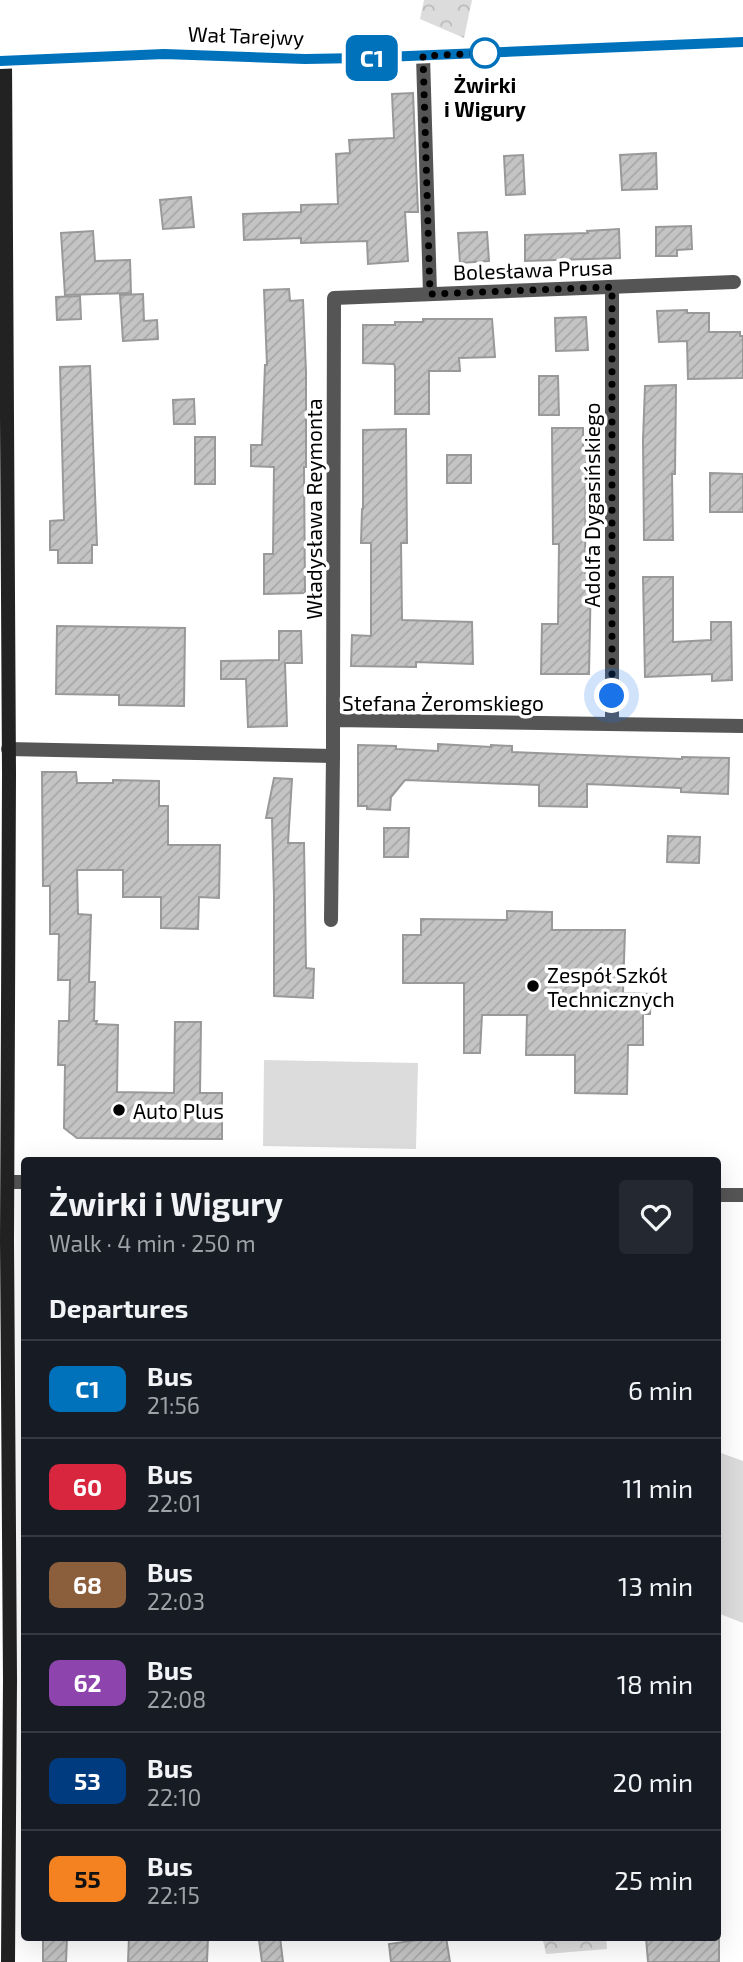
<!DOCTYPE html>
<html lang="en">
<head>
<meta charset="utf-8">
<style>
	:root { --surface:#171b24; --page:#242831; --text:#f1f3f6; --muted:#9ea1a6; --line:#363941 }
	body { margin:0; font-family:"Exo 2",sans-serif; background:var(--page); color:var(--text); height:100vh; display:flex; flex-direction:column; font-size:26px; white-space:nowrap }
	* { box-sizing:border-box; margin:0 }
	p { font-size:23px; color:var(--muted) }
	.icon { flex:none; width:38px; height:38px; fill:none; stroke:currentColor; stroke-width:2; stroke-linecap:round; stroke-linejoin:round }
	.map { position:relative; flex:1; overflow:hidden }
	.sheet { position:absolute; left:21px; top:1157px; width:700px; height:784px; display:flex; flex-direction:column; background:var(--surface); border-radius:7px; box-shadow:0 7px 28px #0002 }
	.sheet>* { flex:none }
	.badge { padding:0 14px; border-radius:10px; font-size:24px; line-height:46px }
	.you { position:absolute; width:35px; height:35px; margin:-18px; border:5px solid #fff; border-radius:50%; background:#1a73e8; box-shadow:0 0 0 10px #1a73e833 }
	.map>.badge { position:absolute; translate:-50% -50%; box-shadow:0 0 0 4px #fff }
	h2 { padding:0 28px; font-size:26px; line-height:63px }
	.round { display:grid; place-items:center; flex:none; width:74px; height:74px; border-radius:7px; background:var(--page) }
	.head { display:flex; align-items:center; justify-content:space-between; height:119px; padding:0 28px }
	h1 { font-size:33px; font-weight:700; line-height:52px }
	ul { padding:0; list-style:none }
	li { display:flex; align-items:center; gap:21px; height:98px; padding:0 28px; border-top:2px solid var(--line) }
	li div { flex:1 }
	li b { display:block; font-size:26px }
	li em { font-style:normal }
	li .badge { min-width:77px; font-weight:700; text-align:center }
	.map>svg:first-child { display:block }
	.grass { fill:#dcdcdc }
	.forest { fill:url(#forest-crowns) }
	.building { fill:url(#building-hatch); stroke:#999; stroke-width:2 }
	.lines { fill:none; stroke-linecap:round; stroke-linejoin:round }
	.street { stroke:#555; stroke-width:14 }
	.secondary { stroke:#222; stroke-width:14 }
	.line-casing { stroke:#fff; stroke-width:16 }
	.line { stroke:#0072bc; stroke-width:10 }
	.walk { stroke:#000; stroke-width:7; stroke-dasharray:0 12.6 }
	.stop-dot { fill:#fff; stroke:#0072bc; stroke-width:3.5 }
	.poi-dot { fill:#000; stroke:#fff; stroke-width:2.5 }
	.labels { text-anchor:middle; dominant-baseline:central; stroke-width:7; stroke-linejoin:round; paint-order:stroke }
	.street-label { font-size:21px; fill:#000; stroke:#fff }
	.stop-label { font-size:21px; font-weight:bold; fill:#000; stroke:#fff }
	.poi-label { font-size:21px; fill:#000; stroke:#fff; text-anchor:start }
</style>
</head>
<body>
<div class="map">
<svg width="743" height="1962" viewBox="0 0 743 1962">
	<defs>
		<pattern id="forest-crowns" width="20" height="18" patternUnits="userSpaceOnUse" patternTransform="scale(1.75)"><rect width="20" height="18" fill="#dcdcdc"/><path d="M2 6a3 3 0 1 1 6 0M12 15a3 3 0 1 1 6 0" fill="none" stroke="#bbb"/></pattern>
		<pattern id="building-hatch" width="6" height="6" patternUnits="userSpaceOnUse" patternTransform="scale(1.75)"><rect width="6" height="6" fill="#c4c4c4"/><path d="M-1 1l2-2M0 6l6-6M5 7l2-2" fill="none" stroke="#a7a7a7"/></pattern>
	</defs>
	<rect width="100%" height="100%" fill="#fff"/>
	<g class="grass">
		<path d="M264,1060L418,1063L416,1149L263,1146Z"/>
		<path d="M721,1453L743,1461V1623L720,1614L718,1609V1458Z"/>
	</g>
	<g class="forest">
		<path d="M424,0H472L464,38L420,19Z"/>
		<path d="M542,1937H606L607,1949L546,1954Z"/>
	</g>
	<g class="building">
		<path d="M413,93L418,212H405L408,261L368,264L367,241L301,243V238L244,240L243,214L301,212V205L338,204L336,154L350,153L349,140L394,138L392,94Z"/>
		<path d="M656,153L657,189L622,190L620,155Z"/>
		<path d="M523,155L525,194L506,195L504,156Z"/>
		<path d="M191,197L194,227L163,229L160,200Z"/>
		<path d="M691,226L692,249L677,250V256H656V227Z"/>
		<path d="M619,229L620,258L525,261V235L588,233L587,231Z"/>
		<path d="M93,231L95,261L130,260L131,293L65,295L61,233Z"/>
		<path d="M487,232L489,261L460,263L458,233Z"/>
		<path d="M289,289L290,301L303,300L306,372V467H304L305,593L264,594V554H273L274,467L251,466V445H262L265,365H267L264,290Z"/>
		<path d="M143,294L144,321L157,320L158,339L123,341L120,295Z"/>
		<path d="M80,296L81,319L57,320L56,297Z"/>
		<path d="M687,310V313H709V332H740V336H743V378L688,379L687,341L659,342L657,311Z"/>
		<path d="M586,317L588,350L556,351L555,318Z"/>
		<path d="M423,319H492L495,357L459,358L460,371H429V414H395V367L394,364L363,363V325H395V322H423Z"/>
		<path d="M90,366L97,545H92V563H58V550H50V521L64,520L60,367Z"/>
		<path d="M539,376H558L559,415H539Z"/>
		<path d="M676,385L675,474H672L673,540H644L643,440L645,386Z"/>
		<path d="M194,399L195,424H174L173,400Z"/>
		<path d="M552,428H583V447H586L585,573H591L589,674H541L542,624H558L559,544H553Z"/>
		<path d="M406,429L407,543H401L402,620L472,622L473,664L416,662V667L351,666L352,635L371,636V543H361L362,509H363V430Z"/>
		<rect x="195" y="437" width="20" height="47"/>
		<rect x="447" y="455" width="24" height="28"/>
		<path d="M710,473L743,474V512H710Z"/>
		<path d="M643,577H673V642L711,640V622H731L732,680L712,681V674L645,677Z"/>
		<path d="M57,626L185,628L184,706L119,705V695L56,694Z"/>
		<path d="M279,631H301L302,663H285L287,726L248,727L246,679H221V661L279,660Z"/>
		<path d="M438,744L491,747V745L512,746V752L682,759V757L729,758L728,794L681,792V788L587,784V807L539,806V785L405,780L391,797L390,810L367,809V806H358V745L396,746V749L438,751Z"/>
		<path d="M42,772H76L77,783H113V780L159,781V806H168V845H220L219,898L199,897L198,929L161,928V897H123V870H77L78,914L91,915L89,982H95L94,1021H97L96,1024L118,1025L117,1092L174,1093L175,1022H201L200,1093H222V1139L77,1138L64,1128L65,1065H58L59,1021H69L70,980H58L59,934H50V886H43Z"/>
		<path d="M274,778L292,779L288,843H304L306,968L314,969L313,998L274,996V896L272,818H266Z"/>
		<path d="M384,828H409L408,857H384Z"/>
		<path d="M668,836L700,837L699,863L667,862Z"/>
		<path d="M507,911L552,912V930H625L623,993L651,994L650,1014H643V1045H628L627,1094L575,1093V1055H526L527,1015H482L480,1053H464V983H403V935H421V919L507,920Z"/>
		<path d="M43,1937H67L66,1962H43Z"/>
		<path d="M129,1937H208L207,1962H128Z"/>
		<path d="M280,1937L283,1962H262L259,1940Z"/>
		<path d="M439,1937H446L450,1962H391L389,1944Z"/>
		<path d="M646,1937H719V1962H648Z"/>
	</g>
	<g class="lines">
		<g class="street">
			<path d="M423,56L430,294"/>
			<path d="M333,720L334,298L734,282"/>
			<path d="M612,724V287"/>
			<path d="M8,749L333,756V720L743,726"/>
			<path d="M331,920L333,756"/>
			<path d="M8,1182H24"/>
			<path d="M718,1195H743"/>
		</g>
		<g class="secondary">
			<path d="M0,61L165,54L305,59L361,58L743,42"/>
			<path d="M5,61L9,774L7,1241L10,1680L8,1962"/>
		</g>
	</g>
	<g class="lines">
		<defs>
			<path id="line" d="M0,61L164,54L305,59L361,58L743,42"/>
		</defs>
		<use href="#line" class="line-casing"/>
		<use href="#line" class="line"/>
		<path class="walk" d="M485,53L423,56L430,294L612,287V696"/>
	</g>
	<circle class="stop-dot" cx="485" cy="53" r="14"/>
	<g class="poi-dot">
		<circle cx="533" cy="986" r="7"/>
		<circle cx="119" cy="1110" r="7"/>
	</g>
	<g class="labels">
		<g class="street-label">
			<text transform="translate(246 35) rotate(2)">Wał Tarejwy</text>
			<text transform="translate(533 269) rotate(-2)">Bolesława Prusa</text>
			<text transform="translate(591 505) rotate(-90)">Adolfa Dygasińskiego</text>
			<text transform="translate(313 509) rotate(-90)">Władysława Reymonta</text>
			<text x="443" y="702">Stefana Żeromskiego</text>
		</g>
		<g class="stop-label">
			<text x="485" y="84">Żwirki<tspan x="485" dy="24">i Wigury</tspan></text>
		</g>
		<g class="poi-label">
			<text x="547" y="974">Zespół Szkół<tspan x="547" dy="24">Technicznych</tspan></text>
			<text x="133" y="1110">Auto Plus</text>
		</g>
	</g>
</svg>
<div class="you" style="left:612px;top:696px"></div>
<b class="badge" style="left:372px;top:58px;background:#0072bc;color:#fff">C1</b>
<section class="sheet">
<div class="head"><div><h1>Żwirki i Wigury</h1><p>Walk · 4 min · 250 m</p></div><a class="round"><svg class="icon" aria-label="heart" viewBox="0 0 24 24"><path d="M12 20l-8-8c-3-5 5-10 8-4 3-6 11-1 8 4z"/></svg></a></div>
<h2>Departures</h2>
<ul>
<li><span class="badge" style="background:#0072bc;color:#fff">C1</span><div><b>Bus</b><p>21:56</p></div><em>6 min</em></li>
<li><span class="badge" style="background:#d7263d;color:#fff">60</span><div><b>Bus</b><p>22:01</p></div><em>11 min</em></li>
<li><span class="badge" style="background:#8b5e3c;color:#fff">68</span><div><b>Bus</b><p>22:03</p></div><em>13 min</em></li>
<li><span class="badge" style="background:#8e44ad;color:#fff">62</span><div><b>Bus</b><p>22:08</p></div><em>18 min</em></li>
<li><span class="badge" style="background:#003b80;color:#fff">53</span><div><b>Bus</b><p>22:10</p></div><em>20 min</em></li>
<li><span class="badge" style="background:#f58220;color:#111">55</span><div><b>Bus</b><p>22:15</p></div><em>25 min</em></li>
</ul>
</section>
</div>
</body>
</html>
